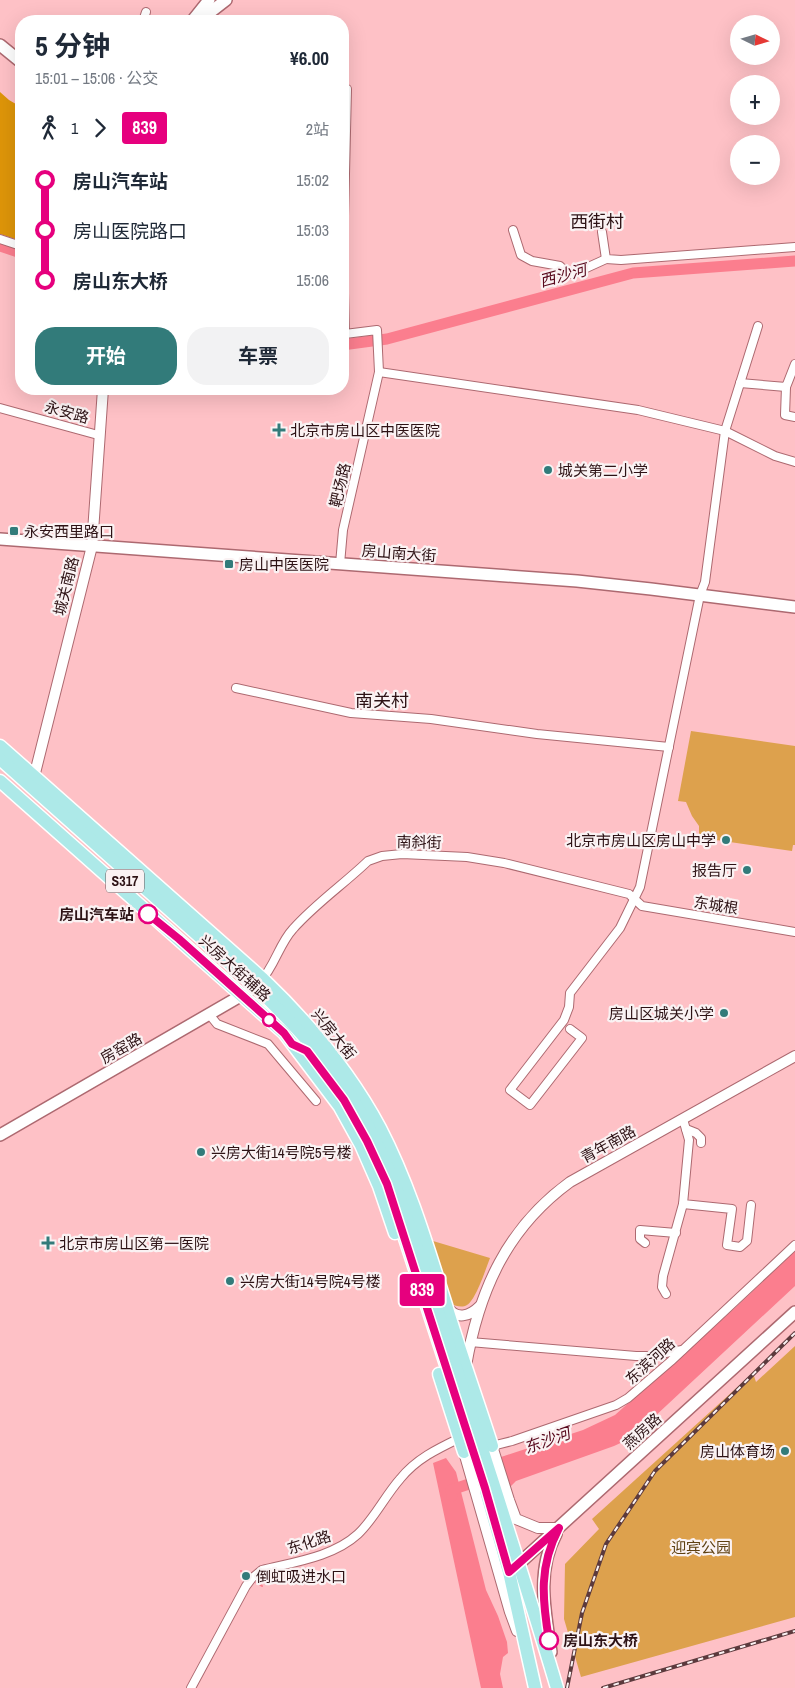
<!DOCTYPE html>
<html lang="zh">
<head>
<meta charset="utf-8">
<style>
	:root { --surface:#fff; --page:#f2f2f3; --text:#1f2937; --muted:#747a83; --accent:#327b7a }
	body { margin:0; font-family:"Archivo Narrow","Noto Sans SC",sans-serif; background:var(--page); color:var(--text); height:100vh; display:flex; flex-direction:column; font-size:19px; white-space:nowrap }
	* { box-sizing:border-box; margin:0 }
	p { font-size:16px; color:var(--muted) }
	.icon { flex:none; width:28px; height:28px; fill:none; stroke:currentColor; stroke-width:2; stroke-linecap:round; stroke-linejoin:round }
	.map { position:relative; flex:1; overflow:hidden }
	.details { position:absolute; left:15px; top:15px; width:334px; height:380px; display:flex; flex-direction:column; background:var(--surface); border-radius:20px; box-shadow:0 5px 20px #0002 }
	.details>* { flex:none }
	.badge { padding:0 10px; border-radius:4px; font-size:18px; line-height:32px }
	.needle { width:32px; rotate:95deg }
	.fabs { position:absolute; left:730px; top:15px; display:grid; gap:10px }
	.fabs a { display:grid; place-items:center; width:50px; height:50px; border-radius:50%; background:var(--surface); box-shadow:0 5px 20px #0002; font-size:25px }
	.map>.badge { position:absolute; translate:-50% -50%; box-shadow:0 0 0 2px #fff }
	.legs { display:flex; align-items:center; gap:8px; height:55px; padding:0 20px; font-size:16px }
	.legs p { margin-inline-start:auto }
	.head { display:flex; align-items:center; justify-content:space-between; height:85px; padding:0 20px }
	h1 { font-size:28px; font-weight:700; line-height:38px }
	.primary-button { display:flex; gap:10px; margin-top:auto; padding:10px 20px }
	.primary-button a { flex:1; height:58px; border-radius:20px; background:var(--accent); color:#fff; font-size:20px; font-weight:700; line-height:58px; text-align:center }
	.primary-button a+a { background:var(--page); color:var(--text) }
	ul { padding:0 20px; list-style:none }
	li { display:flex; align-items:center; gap:18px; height:50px; font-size:19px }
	li i { display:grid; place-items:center; width:8px; height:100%; margin:0 6px; background:currentColor }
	li i::after { content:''; width:12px; height:12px; margin:-6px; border:4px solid; border-radius:50%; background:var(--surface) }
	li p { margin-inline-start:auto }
	li:first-child i { background:linear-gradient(#0000 50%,currentColor 0) }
	li:last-child i { background:linear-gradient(currentColor 50%,#0000 0) }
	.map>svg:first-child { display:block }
	.green { fill:#dda14d }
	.forest { fill:#de9509 }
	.water { fill:#fb7e8e }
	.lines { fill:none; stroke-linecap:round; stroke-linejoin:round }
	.stream { stroke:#fb7e8e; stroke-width:2 }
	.river { stroke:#fb7e8e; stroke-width:11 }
	.minor-casing { stroke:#ad6970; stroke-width:10 }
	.tertiary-casing { stroke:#ad6970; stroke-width:12 }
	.secondary-casing { stroke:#ad6970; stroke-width:14 }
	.primary-casing { stroke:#fff; stroke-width:15 }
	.minor { stroke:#fff; stroke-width:8 }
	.tertiary { stroke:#fff; stroke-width:10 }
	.secondary { stroke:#fff; stroke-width:11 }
	.primary { stroke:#ade9e8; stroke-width:12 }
	.rail-casing { stroke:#5c3a3d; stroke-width:4 }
	.rail { stroke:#faf2f3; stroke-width:2; stroke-dasharray:5.5; stroke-linecap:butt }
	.line-1-casing { stroke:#fff; stroke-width:11 }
	.line-1 { stroke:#e6007e; stroke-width:8 }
	.poi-dot { fill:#327b7a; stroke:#faf2f3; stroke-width:2 }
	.stop-1-dot { fill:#fff; stroke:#e6007e; stroke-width:2.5 }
	.labels { text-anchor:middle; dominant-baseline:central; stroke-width:4.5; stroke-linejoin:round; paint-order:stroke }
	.shield { fill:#faf2f3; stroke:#6a5558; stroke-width:1 }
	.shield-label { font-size:14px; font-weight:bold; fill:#2d1215 }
	.street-label { font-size:15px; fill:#2d1215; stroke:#faf2f3 }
	.poi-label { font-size:15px; fill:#2d1215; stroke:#faf2f3; text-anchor:start }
	.stop-label { font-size:15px; font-weight:bold; fill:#2d1215; stroke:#faf2f3; text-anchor:end }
	.park-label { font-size:15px; fill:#5e4012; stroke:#faf2f3 }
	.water-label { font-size:16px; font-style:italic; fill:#58091d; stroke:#faf2f3 }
	.quarter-label { font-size:18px; fill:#2d1215; stroke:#faf2f3 }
</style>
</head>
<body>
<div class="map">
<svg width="795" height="1688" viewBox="0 0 795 1688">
	<rect width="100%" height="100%" fill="#fec1c6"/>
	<g class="green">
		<path d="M691,731L795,746V845H793L792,851L716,840V832H712L710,839L703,838L699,836V826L692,816L686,802L678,801Z"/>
		<path d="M433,1241L490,1258C486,1268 476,1300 467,1305C462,1308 456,1306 451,1304L432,1245Z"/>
		<path d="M795,1346V1617L581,1677L564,1619L565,1564L599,1529L592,1519L753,1373L756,1382Z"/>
	</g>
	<path class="forest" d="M0,92L9,100L21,107V241L0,234Z"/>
	<g class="water">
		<path d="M795,1251V1286L638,1432L627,1440L614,1446L516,1481L510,1487L501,1457L583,1430L615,1415L736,1307Z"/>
		<path d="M446,1458L456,1472L486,1590L498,1616L507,1642L508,1653L503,1657L500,1674L503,1688H481L433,1463Z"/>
	</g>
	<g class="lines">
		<g class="stream">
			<path d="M241,1571L247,1577"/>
			<path d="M255,1582L262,1586"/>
		</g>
		<g class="river">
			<path d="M0,246L21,253"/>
			<path d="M342,345L387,339L633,273L795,261"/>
			<path d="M452,1496L451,1490L499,1474"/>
		</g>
		<defs>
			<g id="minor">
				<path d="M143,21L146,12"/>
				<path d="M344,216L347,89"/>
				<path d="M513,230L521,255L532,261L560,266L568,274H573L606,259"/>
				<path d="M602,232L606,259L621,260L795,247"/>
				<path d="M0,239L21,246"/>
				<path d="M379,372L638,410L725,431L775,456L795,462"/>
				<path d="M740,383L786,387L795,364"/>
				<path d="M786,387L785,415L795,417"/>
				<path d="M0,408L98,435"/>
				<path d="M340,564L343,530L379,372L377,330L345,334L342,211"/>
				<path d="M236,688L351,713L431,719L537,734L669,747"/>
				<path d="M260,982C275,966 279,944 293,929C315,904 344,884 368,861L382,856L402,854L467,857L504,863L629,894L642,906L795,932"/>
				<path d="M209,1014L217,1024L268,1044L316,1101"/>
				<path d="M570,1029L582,1038L530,1105L510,1090L564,1020L569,1007L570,993L620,928L640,887L700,595L705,582L725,431L758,326"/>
				<path d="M683,1119L689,1140L683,1204L732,1209L727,1245L740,1247L747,1241L751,1205"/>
				<path d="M686,1129L696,1133L701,1138V1143"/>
				<path d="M645,1243L640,1239V1230L676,1233"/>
				<path d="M666,1294L662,1287L663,1276L683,1204"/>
				<path d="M470,1342L636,1356H649L682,1350"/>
				<path d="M492,1446L512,1441L616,1405L628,1398L671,1361L795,1245"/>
				<path d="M191,1688L246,1586L252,1578L262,1570C294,1562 333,1557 358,1534C374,1519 385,1496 400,1479C416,1459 437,1449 460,1438"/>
			</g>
			<g id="tertiary">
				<path d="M33,781L92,546L103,389"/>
				<path d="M447,1306C456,1321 470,1316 480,1306"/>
				<path d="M466,1366C479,1290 507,1228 570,1182L795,1056"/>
				<path d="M492,1446L509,1500L516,1519L538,1528H559"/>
				<path d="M464,1452L510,1612L517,1631"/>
			</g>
			<g id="secondary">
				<path d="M193,20L209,0"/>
				<path d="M199,21L226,0"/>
				<path d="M0,45L21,62"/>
				<path d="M0,539L577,581L651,589L795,607"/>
				<path d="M0,1135L256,987"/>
				<path d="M513,1569L795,1312"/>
				<path d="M551,1652C545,1612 536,1571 556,1534"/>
			</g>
			<g id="primary">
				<path d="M0,746L263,979C308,1022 350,1072 380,1128C409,1184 427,1245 446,1305C460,1352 477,1399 492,1446"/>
				<path d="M0,759L256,987C291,1021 325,1057 352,1098C385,1150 404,1208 423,1266C437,1309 451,1352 465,1395C496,1493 528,1590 557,1688"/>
				<path d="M0,781L284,1033L340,1107L361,1145L379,1186L395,1233"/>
				<path d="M399,1220L477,1460"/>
				<path d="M439,1374L464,1452"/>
				<path d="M486,1491L509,1572L535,1688"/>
			</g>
		</defs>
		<use href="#minor" class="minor-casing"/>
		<use href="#tertiary" class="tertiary-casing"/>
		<use href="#secondary" class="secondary-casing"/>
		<use href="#primary" class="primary-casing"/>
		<use href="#minor" class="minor"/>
		<use href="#tertiary" class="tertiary"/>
		<use href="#secondary" class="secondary"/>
		<use href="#primary" class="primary"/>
		<defs>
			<g id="rail">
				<path d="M567,1688L582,1613L606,1544L655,1471L795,1333"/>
				<path d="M603,1688L795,1631"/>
			</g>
		</defs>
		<use href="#rail" class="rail-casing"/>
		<use href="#rail" class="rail"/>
	</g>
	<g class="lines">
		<defs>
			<path id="line-1" d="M148,914L179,939L284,1033L292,1044L307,1051L344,1100L367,1141L387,1184L485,1488L509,1572L559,1528C539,1566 542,1598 549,1640"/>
		</defs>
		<use href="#line-1" class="line-1-casing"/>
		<use href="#line-1" class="line-1"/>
	</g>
	<g class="poi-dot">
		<path d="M276.5 422.5h5v5h5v5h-5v5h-5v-5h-5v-5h5z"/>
		<circle cx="548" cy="470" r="5"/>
		<rect x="9" y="526" width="10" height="10" rx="2.5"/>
		<rect x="224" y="559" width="10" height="10" rx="2.5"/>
		<circle cx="726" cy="840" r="5"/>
		<circle cx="747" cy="870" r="5"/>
		<circle cx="724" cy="1013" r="5"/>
		<circle cx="201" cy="1152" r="5"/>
		<path d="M45.5 1235.5h5v5h5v5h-5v5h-5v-5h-5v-5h5z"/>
		<circle cx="230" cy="1281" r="5"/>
		<circle cx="785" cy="1451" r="5"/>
		<circle cx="246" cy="1576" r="5"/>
	</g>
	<g class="stop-1-dot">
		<circle cx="148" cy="914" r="9"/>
		<circle cx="269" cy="1020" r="6"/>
		<circle cx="549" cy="1640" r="9"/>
	</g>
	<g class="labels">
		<rect class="shield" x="106" y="869.5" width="38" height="23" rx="4"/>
		<g class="shield-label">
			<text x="125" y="881">S317</text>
		</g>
		<g class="street-label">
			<text transform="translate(67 412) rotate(16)">永安路</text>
			<text transform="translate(340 485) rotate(-77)">靶场路</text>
			<text transform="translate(399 553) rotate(4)">房山南大街</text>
			<text transform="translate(66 586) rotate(-76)">城关南路</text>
			<text transform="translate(419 842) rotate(1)">南斜街</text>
			<text transform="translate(716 905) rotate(9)">东城根</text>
			<text transform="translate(235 968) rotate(42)">兴房大街辅路</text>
			<text transform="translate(334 1034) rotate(51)">兴房大街</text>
			<text transform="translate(121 1048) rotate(-30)">房窑路</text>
			<text transform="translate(608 1144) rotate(-29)">青年南路</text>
			<text transform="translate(650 1361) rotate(-42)">东滨河路</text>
			<text transform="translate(642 1431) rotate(-42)">燕房路</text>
			<text transform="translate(309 1542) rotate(-18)">东化路</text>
		</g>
		<g class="poi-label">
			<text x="290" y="430">北京市房山区中医医院</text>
			<text x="558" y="470">城关第二小学</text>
			<text x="24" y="531">永安西里路口</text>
			<text x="239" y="564">房山中医医院</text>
			<text x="716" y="840" text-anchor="end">北京市房山区房山中学</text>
			<text x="737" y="870" text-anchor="end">报告厅</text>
			<text x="714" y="1013" text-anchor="end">房山区城关小学</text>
			<text x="211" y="1152">兴房大街14号院5号楼</text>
			<text x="59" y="1243">北京市房山区第一医院</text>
			<text x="240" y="1281">兴房大街14号院4号楼</text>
			<text x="775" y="1451" text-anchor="end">房山体育场</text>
			<text x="256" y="1576">倒虹吸进水口</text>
		</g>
		<g class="stop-label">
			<text x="134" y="914">房山汽车站</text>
			<text x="563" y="1640" text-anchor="start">房山东大桥</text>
		</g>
		<g class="park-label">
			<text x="701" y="1547">迎宾公园</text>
		</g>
		<g class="water-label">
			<text transform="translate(563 275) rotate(-15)">西沙河</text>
			<text transform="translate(547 1440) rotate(-20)">东沙河</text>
		</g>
		<g class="quarter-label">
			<text x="597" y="221">西街村</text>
			<text x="382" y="700">南关村</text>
		</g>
	</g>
</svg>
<div class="fabs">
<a><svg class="needle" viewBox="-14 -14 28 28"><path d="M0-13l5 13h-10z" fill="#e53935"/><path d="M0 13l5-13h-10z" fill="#747a83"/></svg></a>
<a>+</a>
<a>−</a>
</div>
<b class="badge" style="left:422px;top:1290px;background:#e6007e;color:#fff">839</b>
<section class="details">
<div class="head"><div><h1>5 分钟</h1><p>15:01 – 15:06 · 公交</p></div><b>¥6.00</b></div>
<div class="legs"><svg class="icon" aria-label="walk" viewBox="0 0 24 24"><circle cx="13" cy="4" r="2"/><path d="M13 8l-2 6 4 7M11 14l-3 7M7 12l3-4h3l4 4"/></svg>1<svg class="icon" aria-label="forward" viewBox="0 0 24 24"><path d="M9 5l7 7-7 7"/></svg><b class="badge" style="background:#e6007e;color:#fff">839</b><p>2站</p></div>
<ul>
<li><i style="color:#e6007e"></i><b>房山汽车站</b><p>15:02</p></li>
<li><i style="color:#e6007e"></i><span>房山医院路口</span><p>15:03</p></li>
<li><i style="color:#e6007e"></i><b>房山东大桥</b><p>15:06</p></li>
</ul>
<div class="primary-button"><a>开始</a><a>车票</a></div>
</section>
</div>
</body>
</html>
